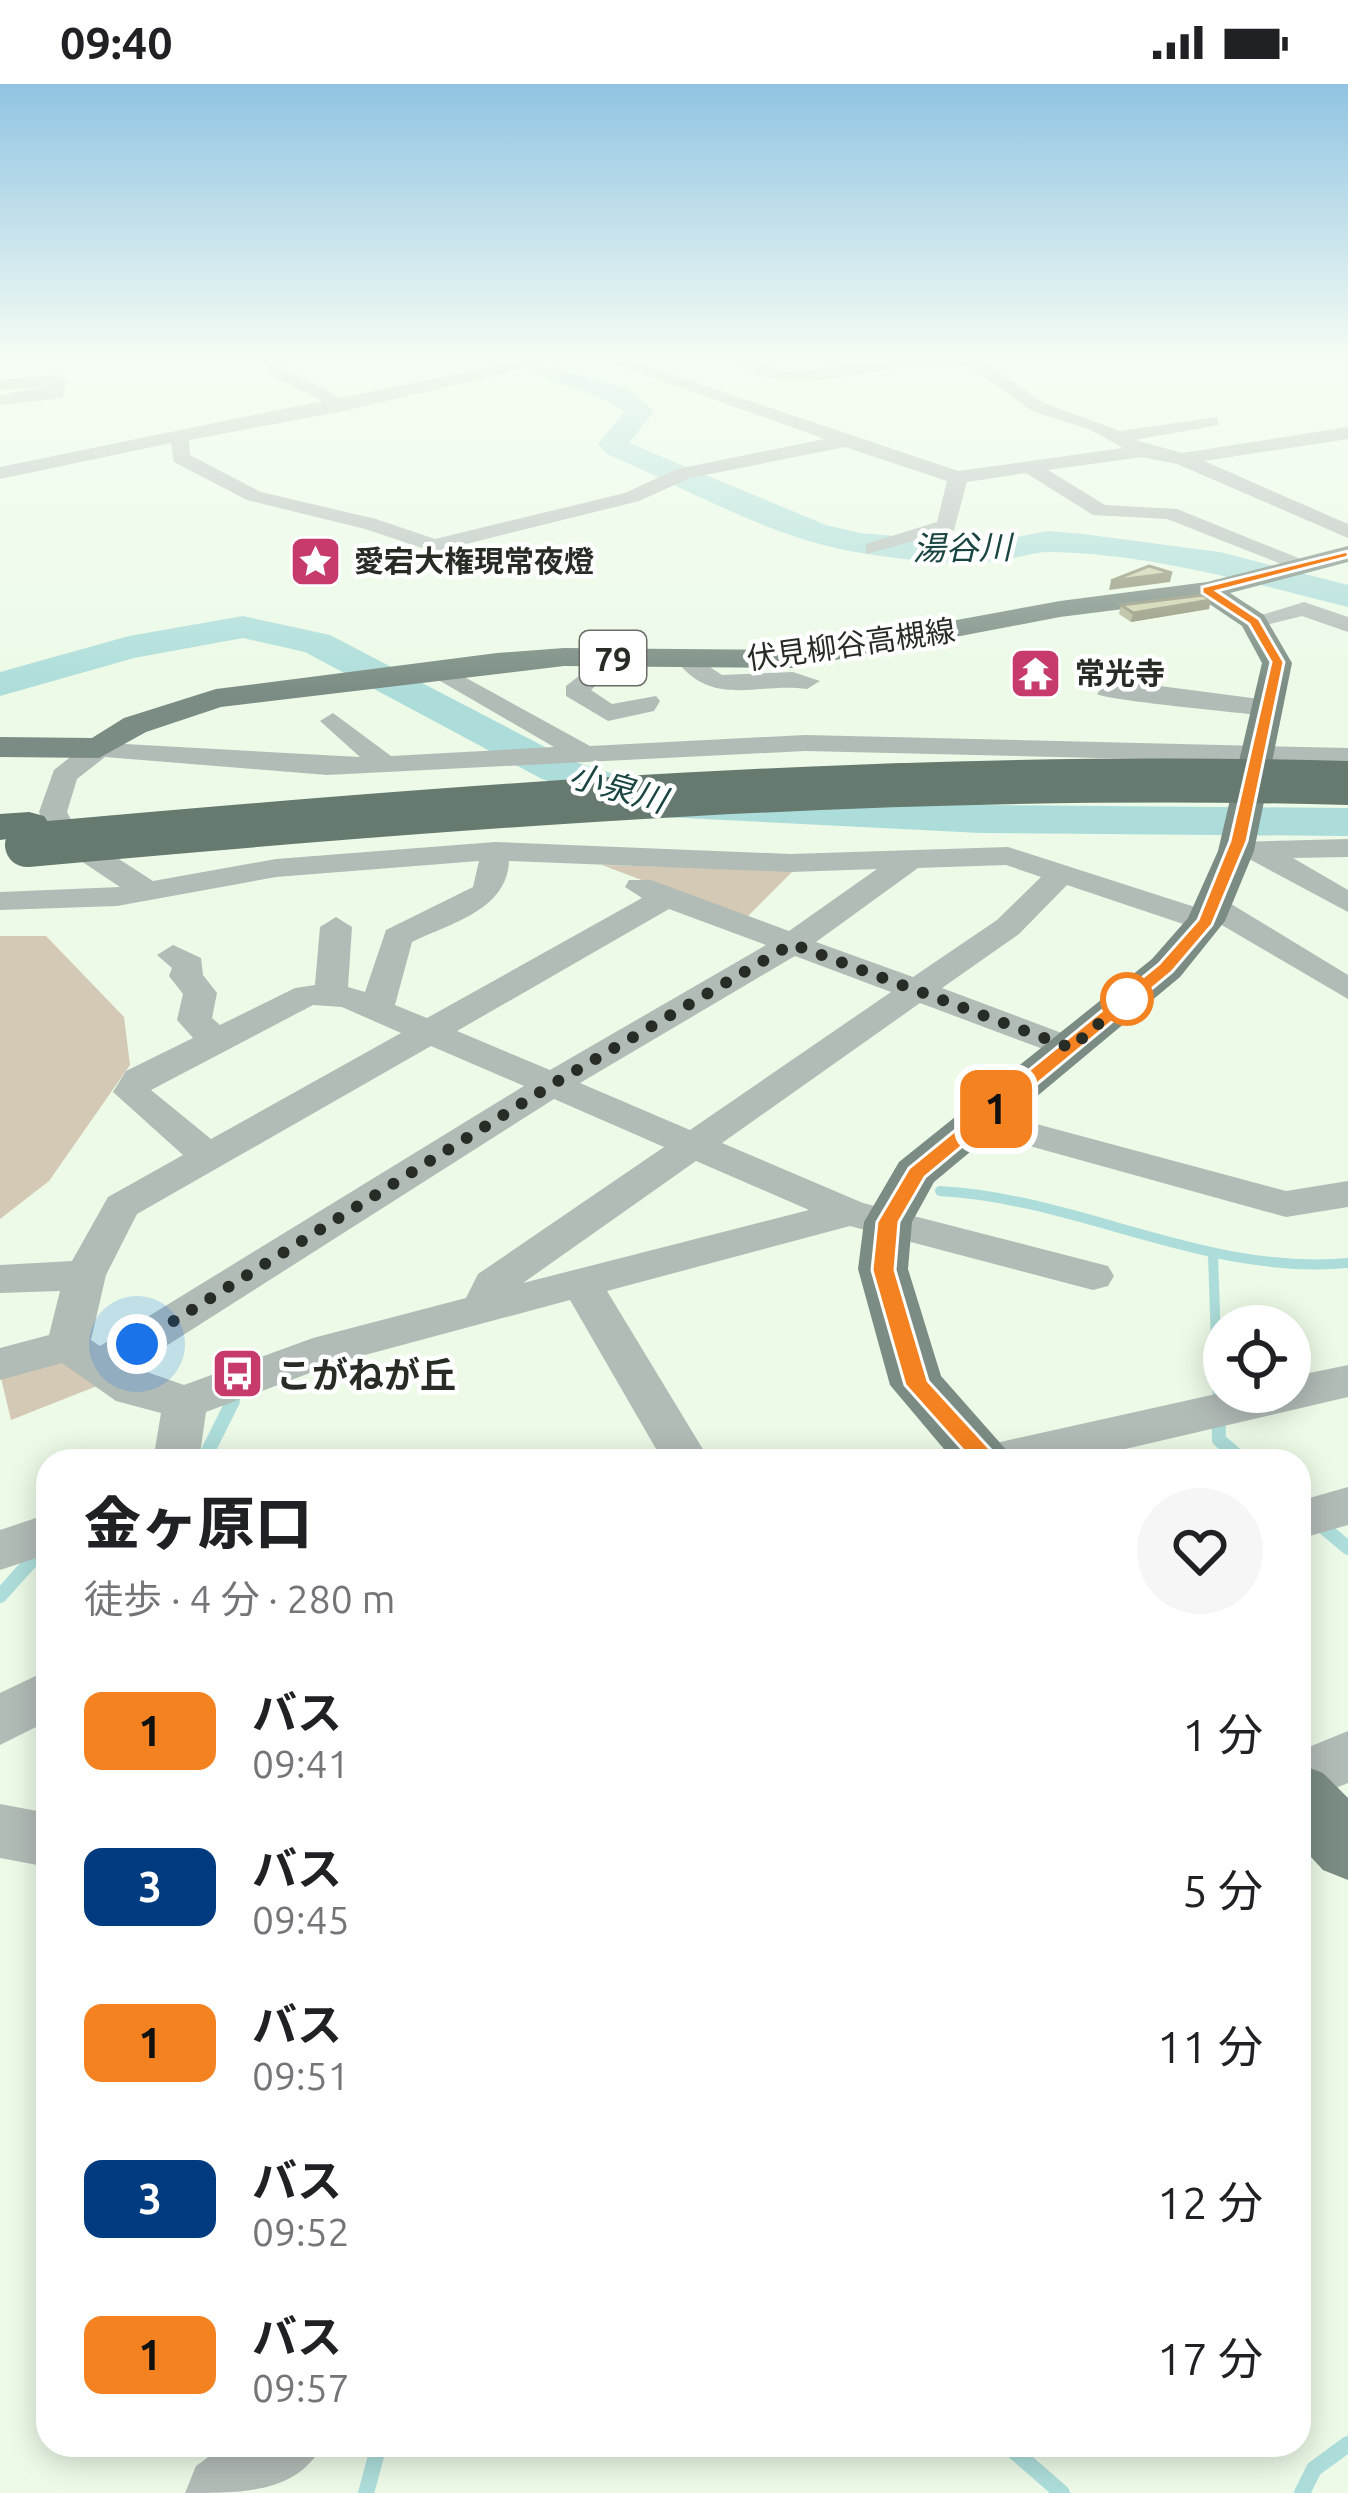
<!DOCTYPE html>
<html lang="ja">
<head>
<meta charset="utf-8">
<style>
	:root { --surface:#fff; --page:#f6f6f6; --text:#202124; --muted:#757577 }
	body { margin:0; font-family:Ubuntu,"Noto Sans JP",sans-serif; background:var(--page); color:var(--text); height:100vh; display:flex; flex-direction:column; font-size:45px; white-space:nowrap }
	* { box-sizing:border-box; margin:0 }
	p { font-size:39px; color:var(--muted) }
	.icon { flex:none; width:66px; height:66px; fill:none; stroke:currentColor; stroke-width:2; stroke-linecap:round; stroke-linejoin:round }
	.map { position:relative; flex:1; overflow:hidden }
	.details { position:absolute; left:36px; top:1365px; width:1275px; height:1008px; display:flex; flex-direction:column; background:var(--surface); border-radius:36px; box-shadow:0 6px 30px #0003 }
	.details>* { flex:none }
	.badge { padding:0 24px; border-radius:18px; font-size:42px; line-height:78px }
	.controls { position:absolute; left:1203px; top:1221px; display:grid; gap:24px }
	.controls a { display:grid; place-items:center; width:108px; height:108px; border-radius:50%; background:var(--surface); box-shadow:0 6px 30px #0003; font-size:60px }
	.you { position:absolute; width:60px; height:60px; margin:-30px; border:9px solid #fff; border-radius:50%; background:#1a73e8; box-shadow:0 0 0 18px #1a73e833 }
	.map>.badge { position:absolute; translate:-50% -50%; box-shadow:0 0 0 6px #fff }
	.round { display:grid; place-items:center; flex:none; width:126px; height:126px; border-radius:63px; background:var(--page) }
	.summary { display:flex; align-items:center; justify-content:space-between; height:204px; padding:0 48px }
	h1 { font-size:57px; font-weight:800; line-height:90px }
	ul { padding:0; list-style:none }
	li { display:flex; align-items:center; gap:36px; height:156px; padding:0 48px }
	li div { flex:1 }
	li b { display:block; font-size:45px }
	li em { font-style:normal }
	li .badge { min-width:132px; font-weight:700; text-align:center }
	.status { display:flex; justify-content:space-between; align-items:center; height:84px; padding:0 60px; background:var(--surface); direction:ltr }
	.status svg { height:33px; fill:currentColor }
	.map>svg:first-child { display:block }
	.green { fill:#d4c9b4 }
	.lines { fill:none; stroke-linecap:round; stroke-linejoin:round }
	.stream-far2 { stroke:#adddda; stroke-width:10 }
	.stream-far1 { stroke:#adddda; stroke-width:14 }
	.stream { stroke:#adddda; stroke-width:16 }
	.river { fill:#adddda; fill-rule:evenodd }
	.minor { fill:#b2bcb7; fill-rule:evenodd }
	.major { fill:#7a8c83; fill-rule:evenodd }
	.highway { fill:#667a70; fill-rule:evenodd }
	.highway-bridge { stroke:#667a70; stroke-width:44 }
	.wall { fill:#b2b594 }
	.shaded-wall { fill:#919378 }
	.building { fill:#cfd2ac; stroke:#919378; stroke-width:3 }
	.line { fill:#f58220; stroke:#fff; stroke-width:3 }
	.walk { stroke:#272c25; stroke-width:12; stroke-dasharray:0 21.6 }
	.stop-dot { fill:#fff; stroke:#f58220; stroke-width:6 }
	.labels { text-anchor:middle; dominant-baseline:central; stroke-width:9; stroke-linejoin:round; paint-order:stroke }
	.far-poi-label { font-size:30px; font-weight:bold; fill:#272c25; stroke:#fff; text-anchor:start }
	.far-street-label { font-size:30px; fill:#272c25; stroke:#fff }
	.far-water-label { font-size:33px; font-style:italic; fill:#194543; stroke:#fff }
	.shield { fill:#fff; stroke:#686b66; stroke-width:3 }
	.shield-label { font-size:33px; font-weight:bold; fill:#272c25 }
	.poi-label { font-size:36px; font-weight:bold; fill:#272c25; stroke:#fff; text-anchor:start }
</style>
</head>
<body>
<div class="status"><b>09:40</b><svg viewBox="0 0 49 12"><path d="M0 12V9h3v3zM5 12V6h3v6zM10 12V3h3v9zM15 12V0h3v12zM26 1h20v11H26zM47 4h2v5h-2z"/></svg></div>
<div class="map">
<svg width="1348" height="2409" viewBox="0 0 1348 2409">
	<rect width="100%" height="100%" fill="#ecfae7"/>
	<g class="green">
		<path d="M602,781L794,786L745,835Z"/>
		<path d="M0,852H46L124,933L130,981L49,1097L0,1135Z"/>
		<path d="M61,1276L102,1300L11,1336L0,1290Z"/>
	</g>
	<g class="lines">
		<g class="stream-far2">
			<path d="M940,1107C1081,1115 1206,1192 1348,1179"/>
			<path d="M1213,1170L1218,1320"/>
			<path d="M231,1320L236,1310"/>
		</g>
		<g class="stream-far1">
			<path d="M1218,1317L1219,1356L1244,1377"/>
			<path d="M203,1377L233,1317"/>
			<path d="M1299,1423L1348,1464"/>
			<path d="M0,1512L36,1472L48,1468"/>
		</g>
		<g class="stream">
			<path d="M1007,2361L1062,2409"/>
			<path d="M366,2409L379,2361"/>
			<path d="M1302,2409L1314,2385L1348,2360"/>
		</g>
		<g class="river">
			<path d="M512,272H544L570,288L630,306L654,327L629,359L826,441L860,449L956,457H997L1047,447L1083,450L1220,468L1348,501V523C1251,499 1153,470 1052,468C1034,467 1016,475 998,477C955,482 904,476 862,469C774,456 688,405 607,370L598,360L624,328C589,301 545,304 512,272Z"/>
			<path d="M243,532L330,551L572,677L669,707L981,721L1348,724V752L981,749L665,733L542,695L305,568L243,554L134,574L0,612V588L129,552Z"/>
		</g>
		<g class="minor">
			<path d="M261,272H277L282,283L341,314L543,272H576L344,327L189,356L190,371L261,408L376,435L435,455L625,409L677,385L825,355L592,272H616L958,387L1123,364L1091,346L1032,327L969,282C947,285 924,282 904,284C848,289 781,313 732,277L770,272L758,278L786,288L889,277L881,272L978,274L1044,319L1120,347L1218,333V341L1135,356L1182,369L1348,343V355L1204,377L1348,440V454L1177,380L1142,373L1048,386L1105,421L1177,425L1313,480L1294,485L1167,435L1093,431L1026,389L967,398L954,446L866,470V460L937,438L947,397L845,363L690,394L639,417L434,468L365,445L247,416L174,378L171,359L0,395V383L322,317L269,290Z"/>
			<path d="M59,291L67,296L63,314L0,321V311L50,302L0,306V296Z"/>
			<path d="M1304,518L1348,533V548L1302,532L1254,544L1242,537Z"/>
			<path d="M597,566L609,573L610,589L591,606L612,620L656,612L660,617L654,627L608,637L566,612V602L585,587V573Z"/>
			<path d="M689,569L722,591L793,588L820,597L807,605C760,598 716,623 680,581V571Z"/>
			<path d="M439,579L590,662L805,651L1348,664V680L805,667L327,691L105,673L77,695L67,728L77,748L153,797L276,775L495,758L791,770L1008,763L1198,824L1201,815H1223L1348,891V915L1220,840L1206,847L1195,844L1067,801L1019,850L942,904L1083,957L1089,964L1083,971H1059L920,919L722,1059L863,1119L1108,1182L1114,1192L1108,1202L1093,1206L850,1142L607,1207L710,1377H663L570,1216L339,1278L206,1328L199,1377H153L161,1329L116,1317L62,1279L0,1296V1264L49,1251L60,1207L0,1209V1181L72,1177L108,1113L183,1071L113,1008L126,987L193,954L177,936L183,910L169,892L172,884L157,871L173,861L201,874L203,891L217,909L212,934L220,941L295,904L315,901L320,843L336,833L352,843L348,903L365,908L386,846L473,803L479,777L276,793L117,822L0,826V808L120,803L54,759L39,728L54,686L89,658L360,673L320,637L333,629L391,672L554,663L430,591V581ZM509,777L791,788L877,785L789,847L651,796H629L625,803L642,814L427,934L395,921L412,858C451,839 507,826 509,777ZM1006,781L1041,793L997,836L913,893L816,858L918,784ZM669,825L766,861L550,986L457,947ZM795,872L891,908L690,1046L580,999ZM313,921L342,923L401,949L211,1055L151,1006ZM431,962L524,1002L100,1262L91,1256L106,1191L137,1130ZM554,1015L664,1063L478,1190L466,1214L313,1254L184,1301L133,1283ZM696,1077L809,1126L523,1199Z"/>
			<path d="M1137,599L1267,616L1280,624L1267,632C1243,629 1104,616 1097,610L1101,605Z"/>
			<path d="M1348,755V773L1293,774L1348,806V828L1251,776L1225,773L1221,767L1236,758Z"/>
			<path d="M981,1025L1286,1107L1348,1097V1123L1286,1133L968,1045L962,1037Z"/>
			<path d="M1348,1281V1313L1074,1377H973L979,1364L996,1359L1225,1308H1290V1293Z"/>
			<path d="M1348,1403V1441L1299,1455V1417Z"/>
			<path d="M48,1430V1470L0,1486V1446Z"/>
			<path d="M48,1586V1637L0,1661V1609Z"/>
			<path d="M1348,1647V1699L1299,1719V1667Z"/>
			<path d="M0,1720L48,1729V1783L0,1774Z"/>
			<path d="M225,2361H323C296,2409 245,2409 185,2409L196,2382Z"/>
		</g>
		<g class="major">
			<path d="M1348,462V478L1230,509L1264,531L1292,579L1254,767L1225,837L1180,893L934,1098L912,1138L908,1185L941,1292L1016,1377H954L890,1301L858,1185L864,1138L899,1078L1152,875L1188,834L1218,767L1262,579L1242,542L1202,515L1060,533L793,584L564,582L221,623L146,648L99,674L0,673V653L92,654L124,634L216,605L497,569L564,564L793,566L1060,517L1207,498Z"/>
			<path d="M1299,1680L1323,1689L1348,1714V1796L1323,1786L1299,1760Z"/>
		</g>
		<path class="highway" d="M29,728L44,732L50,741L44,750L0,756V730Z"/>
		<path class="highway-bridge" d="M27,761C467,721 906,687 1348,699"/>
	</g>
	<path class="wall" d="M1121,521L1209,525L1131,538L1119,530Z"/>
	<g class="shaded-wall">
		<path d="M1172,489L1170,498L1109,506L1111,497Z"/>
		<path d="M1211,516L1209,525L1131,538L1133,529Z"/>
	</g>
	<g class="building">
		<path d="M1149,482L1172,489L1111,497Z"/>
		<path d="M1203,511L1211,516L1133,529L1121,521Z"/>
	</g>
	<linearGradient id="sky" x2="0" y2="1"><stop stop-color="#90c4e2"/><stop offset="0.45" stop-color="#f6fdf4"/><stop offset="1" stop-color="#f6fdf4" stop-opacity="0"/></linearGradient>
	<rect width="1348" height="609" fill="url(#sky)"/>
	<path class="line" d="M1348,467V473L1217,507L1259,535L1284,578L1247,757L1212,841L1172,888L925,1093L899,1138L895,1186L928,1297L1001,1377L997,1384H979L905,1301L872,1186L877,1138L909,1084L1159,880L1198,836L1230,757L1271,578L1249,540L1202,509V503Z"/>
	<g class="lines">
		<path class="walk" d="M137,1260L553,1000L792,860L1071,964L1127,915"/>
	</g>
	<defs>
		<symbol id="sight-square" viewBox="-11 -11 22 22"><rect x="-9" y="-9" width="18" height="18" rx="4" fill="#c63a6c" stroke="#fff"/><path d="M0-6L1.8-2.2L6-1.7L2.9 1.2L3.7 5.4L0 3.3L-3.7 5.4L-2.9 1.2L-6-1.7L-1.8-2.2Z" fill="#fff"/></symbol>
		<symbol id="temple-square" viewBox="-11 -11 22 22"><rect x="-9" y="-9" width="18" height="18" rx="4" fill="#c63a6c" stroke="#fff"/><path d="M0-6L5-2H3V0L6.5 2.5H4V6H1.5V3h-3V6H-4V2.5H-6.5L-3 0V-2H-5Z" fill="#fff"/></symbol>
		<symbol id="bus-square" viewBox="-11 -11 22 22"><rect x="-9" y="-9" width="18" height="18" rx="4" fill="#c63a6c" stroke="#fff"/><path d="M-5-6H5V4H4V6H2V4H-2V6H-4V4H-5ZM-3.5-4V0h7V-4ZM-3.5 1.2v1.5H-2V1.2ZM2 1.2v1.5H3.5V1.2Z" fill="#fff"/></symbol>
	</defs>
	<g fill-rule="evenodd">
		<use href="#sight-square" x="286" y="448" width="59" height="59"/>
		<use href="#temple-square" x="1006" y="560" width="59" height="59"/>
		<use href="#bus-square" x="208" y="1260" width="59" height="59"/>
	</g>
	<circle class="stop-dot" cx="1127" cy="915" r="24"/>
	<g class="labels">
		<g class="far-poi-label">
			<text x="354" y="477">愛宕大権現常夜燈</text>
			<text x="1075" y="589">常光寺</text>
		</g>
		<g class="far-street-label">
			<text transform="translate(851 560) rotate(-8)">伏見柳谷高槻線</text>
		</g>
		<g class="far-water-label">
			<text transform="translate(962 463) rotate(-1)">湯谷川</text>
			<text transform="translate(618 703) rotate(16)">小泉川</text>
		</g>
		<rect class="shield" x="580" y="547" width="66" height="54" rx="9"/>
		<g class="shield-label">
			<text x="613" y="574">79</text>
		</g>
		<g class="poi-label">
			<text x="276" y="1290">こがねが丘</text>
		</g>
	</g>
</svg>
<div class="controls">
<a><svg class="icon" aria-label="locate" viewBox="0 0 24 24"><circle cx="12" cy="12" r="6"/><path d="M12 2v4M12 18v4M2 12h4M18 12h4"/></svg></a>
</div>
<div class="you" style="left:137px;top:1260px"></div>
<b class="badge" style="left:996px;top:1025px;background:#f58220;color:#111">1</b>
<section class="details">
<div class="summary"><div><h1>金ヶ原口</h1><p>徒歩 · 4 分 · 280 m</p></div><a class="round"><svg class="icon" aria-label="heart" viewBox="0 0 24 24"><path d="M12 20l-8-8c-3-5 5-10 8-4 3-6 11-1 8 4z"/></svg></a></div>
<ul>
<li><span class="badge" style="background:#f58220;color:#111">1</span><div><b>バス</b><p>09:41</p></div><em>1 分</em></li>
<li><span class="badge" style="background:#003b80;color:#fff">3</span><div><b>バス</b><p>09:45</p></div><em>5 分</em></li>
<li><span class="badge" style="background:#f58220;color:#111">1</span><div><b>バス</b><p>09:51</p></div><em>11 分</em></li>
<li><span class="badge" style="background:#003b80;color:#fff">3</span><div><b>バス</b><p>09:52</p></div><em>12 分</em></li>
<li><span class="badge" style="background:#f58220;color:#111">1</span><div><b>バス</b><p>09:57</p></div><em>17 分</em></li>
</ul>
</section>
</div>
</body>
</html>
